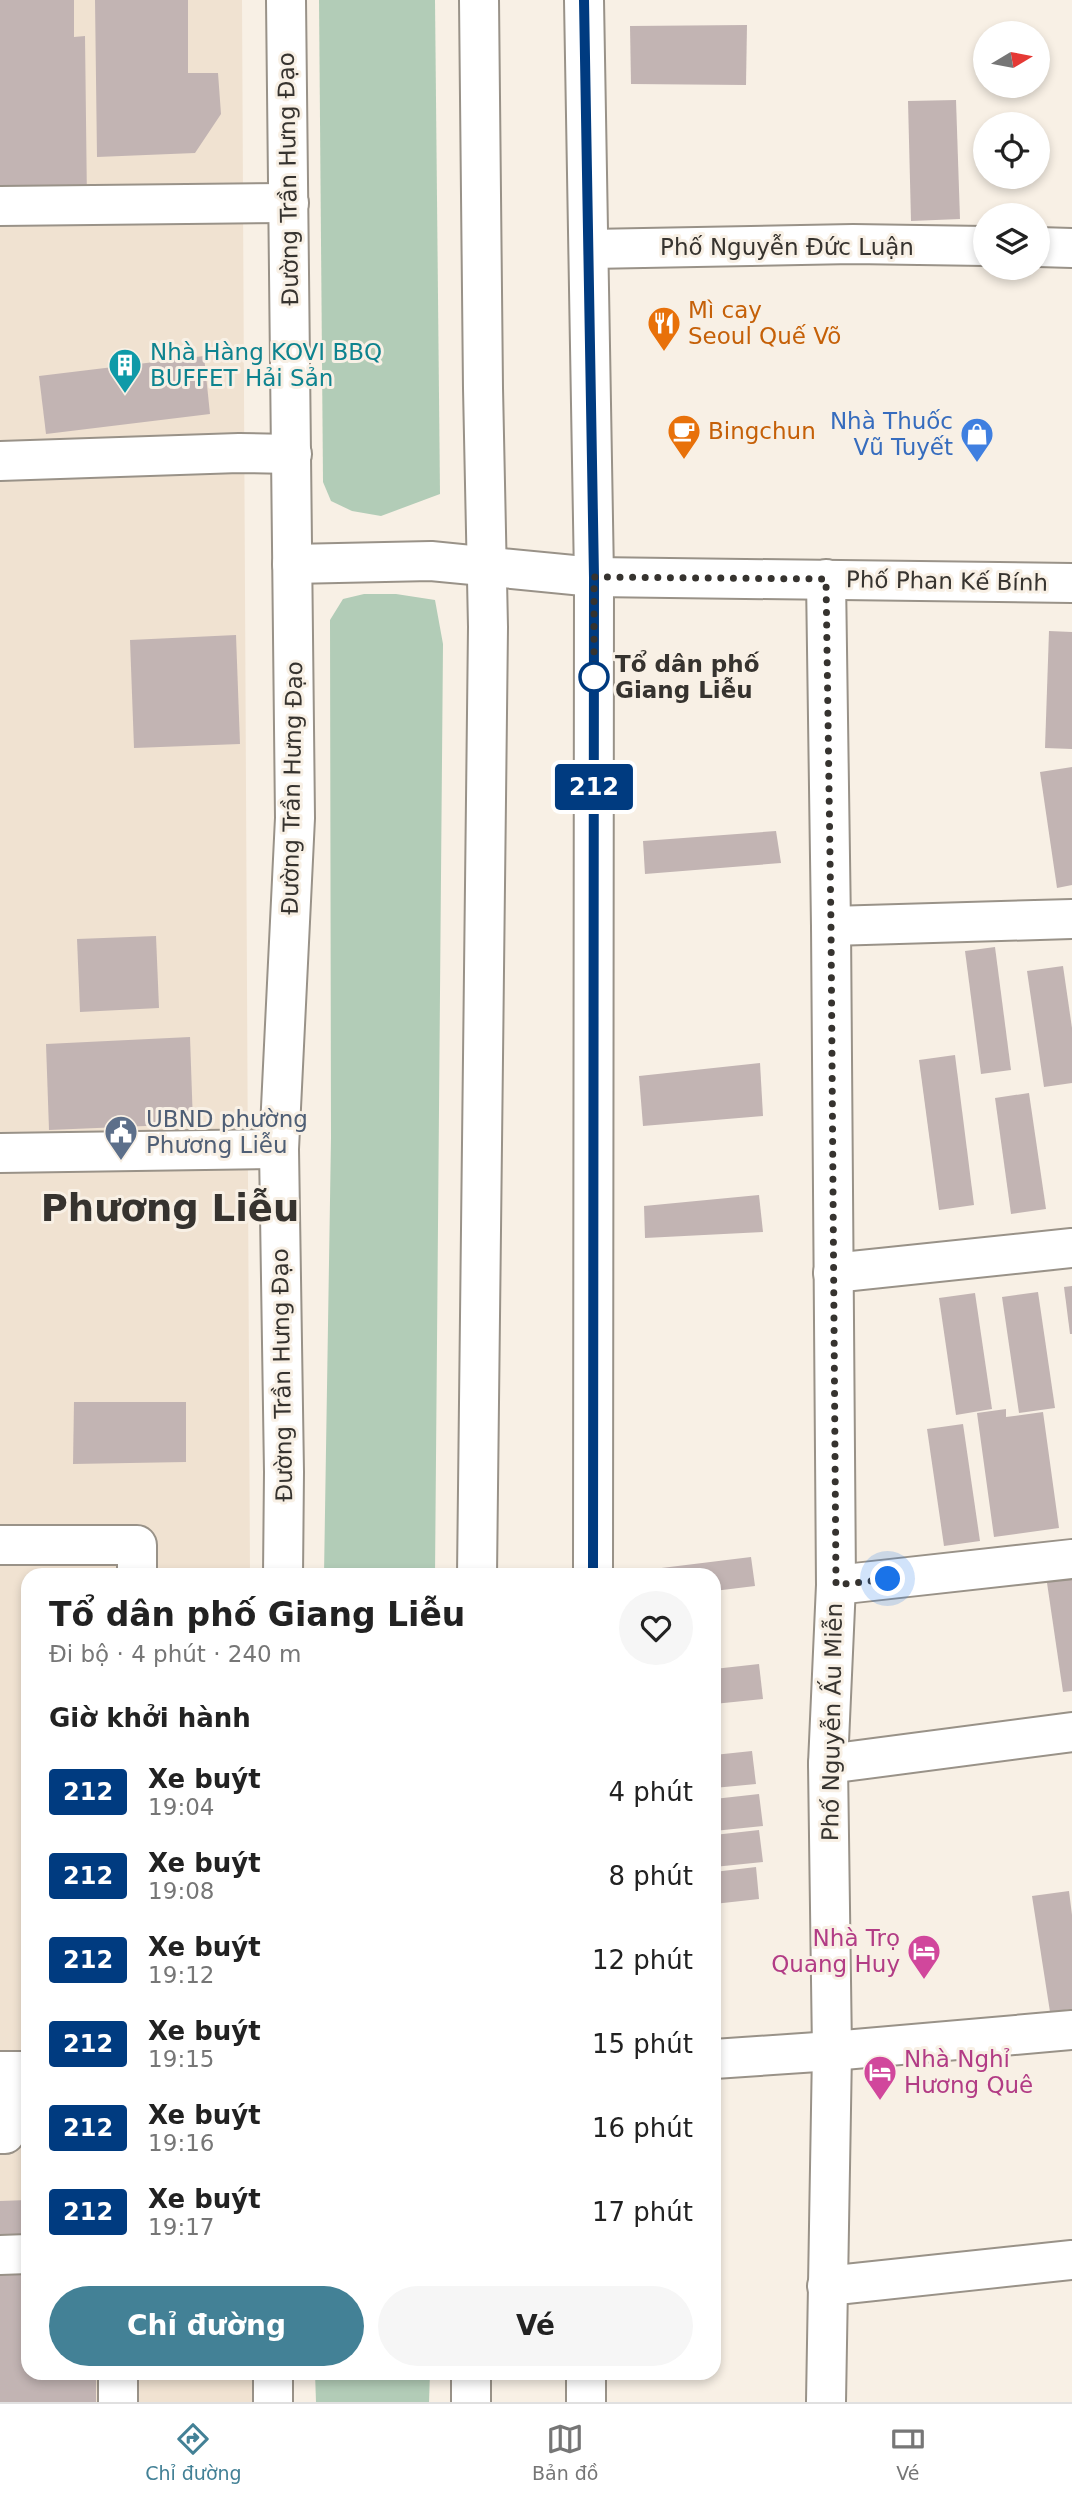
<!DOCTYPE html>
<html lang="vi">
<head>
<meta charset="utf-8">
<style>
	:root { --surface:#fff; --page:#f6f6f6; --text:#222; --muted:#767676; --line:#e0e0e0; --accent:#438196 }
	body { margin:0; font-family:"DejaVu Sans",sans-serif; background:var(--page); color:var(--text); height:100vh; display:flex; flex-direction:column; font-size:26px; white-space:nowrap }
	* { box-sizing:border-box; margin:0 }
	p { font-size:23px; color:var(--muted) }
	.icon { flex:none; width:38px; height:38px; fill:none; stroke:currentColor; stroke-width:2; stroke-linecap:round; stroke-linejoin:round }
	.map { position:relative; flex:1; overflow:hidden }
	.details { position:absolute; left:21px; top:1568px; width:700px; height:812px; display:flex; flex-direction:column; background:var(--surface); border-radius:21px; box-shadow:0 4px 10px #0003 }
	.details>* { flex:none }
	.badge { padding:0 14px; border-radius:5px; font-size:24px; line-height:46px }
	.needle { width:46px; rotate:80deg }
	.buttons { position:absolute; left:973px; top:21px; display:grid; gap:14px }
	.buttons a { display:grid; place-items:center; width:77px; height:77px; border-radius:50%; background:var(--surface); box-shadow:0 4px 10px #0003; font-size:35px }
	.you { position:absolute; width:35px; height:35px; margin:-18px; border:5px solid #fff; border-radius:50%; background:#1a73e8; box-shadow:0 0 0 10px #1a73e833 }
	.map>.badge { position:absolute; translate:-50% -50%; box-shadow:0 0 0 4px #fff }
	h2 { padding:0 28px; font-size:26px; line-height:63px }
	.round { display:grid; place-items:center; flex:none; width:74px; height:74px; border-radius:37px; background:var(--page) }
	.summary { display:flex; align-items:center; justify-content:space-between; height:119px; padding:0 28px }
	h1 { font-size:33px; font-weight:600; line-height:52px }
	.primary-button { display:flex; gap:14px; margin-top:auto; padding:14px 28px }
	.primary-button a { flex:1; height:80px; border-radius:42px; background:var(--accent); color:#fff; font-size:28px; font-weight:600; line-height:80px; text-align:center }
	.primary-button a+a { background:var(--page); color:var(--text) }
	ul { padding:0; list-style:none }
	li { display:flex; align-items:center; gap:21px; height:84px; padding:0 28px }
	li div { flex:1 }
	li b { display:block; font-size:26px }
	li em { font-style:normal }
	li .badge { min-width:77px; font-weight:700; text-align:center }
	.menu { display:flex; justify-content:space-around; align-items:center; height:98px; border-top:2px solid var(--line); background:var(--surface); font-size:19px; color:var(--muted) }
	.menu a { display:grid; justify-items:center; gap:4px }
	.menu .on { color:var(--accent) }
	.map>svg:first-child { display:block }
	.built { fill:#f0e2d1 }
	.green { fill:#b2ccb7 }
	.building { fill:#c2b4b3 }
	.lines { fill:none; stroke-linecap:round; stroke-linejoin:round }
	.minor-casing { stroke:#999288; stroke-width:42 }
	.major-casing { stroke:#999288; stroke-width:42 }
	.highway-casing { stroke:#999288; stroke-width:42 }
	.minor { stroke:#fff; stroke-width:38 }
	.major { stroke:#fff; stroke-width:38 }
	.highway { stroke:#fff; stroke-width:38 }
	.line-casing { stroke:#fff; stroke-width:16 }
	.line { stroke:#003b80; stroke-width:10 }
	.walk { stroke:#36332f; stroke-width:7; stroke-dasharray:0 12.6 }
	.stop-dot { fill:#fff; stroke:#003b80; stroke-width:3.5 }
	.labels { text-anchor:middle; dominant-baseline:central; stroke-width:6; stroke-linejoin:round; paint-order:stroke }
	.street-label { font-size:23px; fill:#36332f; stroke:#f8f0e5 }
	.food-label { font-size:23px; fill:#c56008; stroke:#f8f0e5; text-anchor:start }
	.culture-label { font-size:23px; fill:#0d838f; stroke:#f8f0e5; text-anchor:start }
	.shop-label { font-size:23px; fill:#366cbe; stroke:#f8f0e5; text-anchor:end }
	.stop-label { font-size:23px; font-weight:bold; fill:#36332f; stroke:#f8f0e5; text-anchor:start }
	.service-label { font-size:23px; fill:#4e5e75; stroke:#f8f0e5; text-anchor:start }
	.hotel-label { font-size:23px; fill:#b23c85; stroke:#f8f0e5; text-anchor:end }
	.town-label { font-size:37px; font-weight:bold; fill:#36332f; stroke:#f8f0e5 }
</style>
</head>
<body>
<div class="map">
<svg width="1072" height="2402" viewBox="0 0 1072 2402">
	<rect width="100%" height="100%" fill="#f8f0e5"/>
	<path class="built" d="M0,0H242L250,1575H28V2373H253V2402H0Z"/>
	<g class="green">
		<path d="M319,0H435L440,494L381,516L352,511L331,501L323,482Z"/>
		<path d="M364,594H396L435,600L443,644L435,1575H324L331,1138L330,620L343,599Z"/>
		<path d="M315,2373H430L429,2402H316Z"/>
	</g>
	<g class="building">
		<path d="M0,0H74V37L85,36L87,203L0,204Z"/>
		<path d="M95,0H188V73H218L221,114L195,153L97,157Z"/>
		<path d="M747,25L746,85L631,84L630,26Z"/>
		<path d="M956,100L960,219L911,221L908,101Z"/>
		<path d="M204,356L210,414L46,434L39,376Z"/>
		<path d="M1049,631L1072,632V749L1045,748Z"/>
		<path d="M236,635L240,744L134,748L130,640Z"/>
		<path d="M1072,767V885L1057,888L1040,772Z"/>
		<path d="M776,831L781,863L645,874L643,841Z"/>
		<path d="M156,936L159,1008L80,1012L77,939Z"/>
		<path d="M995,947L1011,1070L981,1074L965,951Z"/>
		<path d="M1063,966L1072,1028V1083L1044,1087L1027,971Z"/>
		<path d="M190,1037L193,1124L49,1130L46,1044Z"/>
		<path d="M955,1055L974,1205L939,1210L919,1060Z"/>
		<path d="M760,1063L763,1116L643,1126L639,1076Z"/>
		<path d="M1029,1093L1046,1209L1011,1214L995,1098Z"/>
		<path d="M759,1195L763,1232L645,1238L644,1206Z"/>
		<path d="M1072,1286V1334H1070L1064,1287Z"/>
		<path d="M1038,1292L1055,1408L1019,1413L1002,1297Z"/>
		<path d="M975,1293L992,1409L956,1415L939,1298Z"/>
		<path d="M74,1402H186V1462L73,1464Z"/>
		<path d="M1006,1409V1417L1043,1412L1059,1528L994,1537L977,1413Z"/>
		<path d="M963,1424L980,1541L944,1546L927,1429Z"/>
		<path d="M751,1557L755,1586L714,1591V1575H630L629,1572Z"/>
		<path d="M1072,1572V1691L1063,1692L1046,1576Z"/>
		<path d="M759,1664L763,1699L714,1704V1669Z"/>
		<path d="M752,1751L756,1784L714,1788V1755Z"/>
		<path d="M759,1794L763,1826L714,1831V1799Z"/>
		<path d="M759,1830L763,1862L714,1867V1835Z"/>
		<path d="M756,1867L759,1899L714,1904V1872Z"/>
		<path d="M1069,1891L1072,1915V2009L1050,2012L1032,1896Z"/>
		<path d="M28,2200V2249L0,2250V2201Z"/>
		<path d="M0,2275H28V2373H96V2402H0Z"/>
	</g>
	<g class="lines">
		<defs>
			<g id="minor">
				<path d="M0,206L289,203"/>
				<path d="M1038,247L1072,248"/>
				<path d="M590,249L853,244L985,246"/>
				<path d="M0,461L239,453L292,454"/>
				<path d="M831,926L1072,919"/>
				<path d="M0,1153L279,1149"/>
				<path d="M833,1273L1072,1248"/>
				<path d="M0,1545H137V1575"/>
				<path d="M836,1585L1072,1559"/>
				<path d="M828,1764L1072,1732"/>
				<path d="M714,2059L832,2051L1072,2030"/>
				<path d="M0,2134H5L2,2071H28"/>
				<path d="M0,2255L28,2254"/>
				<path d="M827,2286L1072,2260"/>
				<path d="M118,2373V2402"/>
				<path d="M826,2402L832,2051L828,1764L836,1585L831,926L826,579"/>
			</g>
			<g id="major">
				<path d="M584,0L594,577L593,1575"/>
				<path d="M292,564L431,561L594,577L1072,583"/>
				<path d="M283,1575L284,1472L279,1149L295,818L286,0"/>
				<path d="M273,2373V2402"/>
				<path d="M586,2402V2373"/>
			</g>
			<g id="highway">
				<path d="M477,1575L488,627L483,388L479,0"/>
				<path d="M471,2402V2373"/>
			</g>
		</defs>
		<use href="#minor" class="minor-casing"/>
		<use href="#major" class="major-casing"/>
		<use href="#highway" class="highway-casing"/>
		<use href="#minor" class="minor"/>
		<use href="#major" class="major"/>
		<use href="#highway" class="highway"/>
	</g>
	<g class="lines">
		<defs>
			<path id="line" d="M584,0L594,577L593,1575"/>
		</defs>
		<use href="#line" class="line-casing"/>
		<use href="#line" class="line"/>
		<path class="walk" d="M594,677V577L826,579L831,926L836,1585L888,1579"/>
	</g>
	<defs>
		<symbol id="restaurant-pin" viewBox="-11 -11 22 30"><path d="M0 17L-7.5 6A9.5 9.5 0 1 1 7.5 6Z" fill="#e8710a" stroke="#f8f0e5"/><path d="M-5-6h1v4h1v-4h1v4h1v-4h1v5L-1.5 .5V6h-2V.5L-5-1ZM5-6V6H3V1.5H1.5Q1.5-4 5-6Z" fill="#fff"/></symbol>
		<symbol id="building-pin" viewBox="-11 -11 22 30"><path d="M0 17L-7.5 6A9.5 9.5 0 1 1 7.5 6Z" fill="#0f9aa8" stroke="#f8f0e5"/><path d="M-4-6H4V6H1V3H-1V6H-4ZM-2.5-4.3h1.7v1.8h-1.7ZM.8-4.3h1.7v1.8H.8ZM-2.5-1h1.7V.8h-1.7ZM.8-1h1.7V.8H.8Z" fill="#fff"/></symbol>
		<symbol id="cafe-pin" viewBox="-11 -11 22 30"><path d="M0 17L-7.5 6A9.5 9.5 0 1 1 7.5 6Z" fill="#e8710a" stroke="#f8f0e5"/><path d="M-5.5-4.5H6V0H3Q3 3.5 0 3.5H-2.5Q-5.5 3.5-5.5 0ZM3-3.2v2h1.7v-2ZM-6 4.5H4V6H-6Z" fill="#fff"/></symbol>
		<symbol id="shop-pin" viewBox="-11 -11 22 30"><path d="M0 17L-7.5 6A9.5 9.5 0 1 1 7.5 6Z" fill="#3f7fe0" stroke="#f8f0e5"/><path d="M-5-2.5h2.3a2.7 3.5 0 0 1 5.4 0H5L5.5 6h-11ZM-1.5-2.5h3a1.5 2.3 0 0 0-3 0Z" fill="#fff"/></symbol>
		<symbol id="civic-pin" viewBox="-11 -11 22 30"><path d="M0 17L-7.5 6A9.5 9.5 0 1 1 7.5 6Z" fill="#5c6f8a" stroke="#f8f0e5"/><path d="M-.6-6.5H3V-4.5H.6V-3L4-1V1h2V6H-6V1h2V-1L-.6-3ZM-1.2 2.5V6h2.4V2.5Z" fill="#fff"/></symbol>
		<symbol id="hotel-pin" viewBox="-11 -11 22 30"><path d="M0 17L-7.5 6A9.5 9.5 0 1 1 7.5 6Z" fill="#d1479c" stroke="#f8f0e5"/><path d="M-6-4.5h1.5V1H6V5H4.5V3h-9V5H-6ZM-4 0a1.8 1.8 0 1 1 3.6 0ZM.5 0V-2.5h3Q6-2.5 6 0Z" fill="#fff"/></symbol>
	</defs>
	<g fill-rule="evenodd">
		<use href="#restaurant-pin" x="645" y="304" width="38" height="52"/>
		<use href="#building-pin" x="106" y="346" width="38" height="52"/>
		<use href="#cafe-pin" x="665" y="412" width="38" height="52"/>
		<use href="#shop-pin" x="958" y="415" width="38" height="52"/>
		<use href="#civic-pin" x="102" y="1113" width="38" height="52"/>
		<use href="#hotel-pin" x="905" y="1932" width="38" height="52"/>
		<use href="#hotel-pin" x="861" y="2053" width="38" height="52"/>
	</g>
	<circle class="stop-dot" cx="594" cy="677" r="14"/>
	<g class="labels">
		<g class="street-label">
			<text transform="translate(288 179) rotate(-91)">Đường Trần Hưng Đạo</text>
			<text x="787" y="247">Phố Nguyễn Đức Luận</text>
			<text transform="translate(947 581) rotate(1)">Phố Phan Kế Bính</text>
			<text transform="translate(292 788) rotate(-89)">Đường Trần Hưng Đạo</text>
			<text transform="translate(282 1375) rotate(-91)">Đường Trần Hưng Đạo</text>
			<text transform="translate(832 1722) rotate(-89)">Phố Nguyễn Ấu Miễn</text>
		</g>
		<g class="food-label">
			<text x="688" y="310">Mì cay<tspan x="688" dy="26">Seoul Quế Võ</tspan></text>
			<text x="708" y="431">Bingchun</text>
		</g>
		<g class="culture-label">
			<text x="150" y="352">Nhà Hàng KOVI BBQ<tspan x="150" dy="26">BUFFET Hải Sản</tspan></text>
		</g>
		<g class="shop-label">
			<text x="953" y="421">Nhà Thuốc<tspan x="953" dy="26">Vũ Tuyết</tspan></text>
		</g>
		<g class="stop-label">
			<text x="615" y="664">Tổ dân phố<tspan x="615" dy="26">Giang Liễu</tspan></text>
		</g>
		<g class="service-label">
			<text x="146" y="1119">UBND phường<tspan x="146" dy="26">Phương Liễu</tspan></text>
		</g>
		<g class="hotel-label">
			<text x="900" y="1938">Nhà Trọ<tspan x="900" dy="26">Quang Huy</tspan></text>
			<text x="904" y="2059" text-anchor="start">Nhà Nghỉ<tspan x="904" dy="26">Hương Quê</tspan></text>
		</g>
		<g class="town-label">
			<text x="170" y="1208">Phương Liễu</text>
		</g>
	</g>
</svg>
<div class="buttons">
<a><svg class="needle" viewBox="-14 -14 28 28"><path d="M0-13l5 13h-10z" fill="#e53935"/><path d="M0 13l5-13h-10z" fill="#767676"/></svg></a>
<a><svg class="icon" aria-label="locate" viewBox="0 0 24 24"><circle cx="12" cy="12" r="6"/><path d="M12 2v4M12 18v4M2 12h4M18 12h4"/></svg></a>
<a><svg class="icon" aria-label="layers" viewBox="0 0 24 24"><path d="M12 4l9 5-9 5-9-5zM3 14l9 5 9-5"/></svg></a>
</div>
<div class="you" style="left:888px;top:1579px"></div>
<b class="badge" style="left:594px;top:787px;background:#003b80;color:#fff">212</b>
<section class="details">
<div class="summary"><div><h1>Tổ dân phố Giang Liễu</h1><p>Đi bộ · 4 phút · 240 m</p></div><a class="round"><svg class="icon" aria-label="heart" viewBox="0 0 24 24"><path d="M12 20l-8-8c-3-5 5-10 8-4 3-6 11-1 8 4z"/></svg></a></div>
<h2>Giờ khởi hành</h2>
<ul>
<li><span class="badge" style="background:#003b80;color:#fff">212</span><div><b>Xe buýt</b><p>19:04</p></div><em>4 phút</em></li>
<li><span class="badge" style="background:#003b80;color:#fff">212</span><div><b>Xe buýt</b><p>19:08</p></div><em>8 phút</em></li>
<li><span class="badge" style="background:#003b80;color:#fff">212</span><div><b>Xe buýt</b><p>19:12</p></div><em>12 phút</em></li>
<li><span class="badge" style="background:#003b80;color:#fff">212</span><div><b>Xe buýt</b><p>19:15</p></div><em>15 phút</em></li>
<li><span class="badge" style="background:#003b80;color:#fff">212</span><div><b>Xe buýt</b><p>19:16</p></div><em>16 phút</em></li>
<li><span class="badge" style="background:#003b80;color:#fff">212</span><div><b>Xe buýt</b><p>19:17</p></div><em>17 phút</em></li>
</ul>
<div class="primary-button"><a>Chỉ đường</a><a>Vé</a></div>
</section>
</div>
<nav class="menu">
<a class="on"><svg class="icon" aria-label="directions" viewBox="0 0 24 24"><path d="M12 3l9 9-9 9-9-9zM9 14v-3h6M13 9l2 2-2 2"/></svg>Chỉ đường</a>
<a><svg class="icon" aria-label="map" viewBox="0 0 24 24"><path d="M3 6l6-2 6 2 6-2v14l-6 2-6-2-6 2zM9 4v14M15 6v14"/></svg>Bản đồ</a>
<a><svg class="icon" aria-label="tickets" viewBox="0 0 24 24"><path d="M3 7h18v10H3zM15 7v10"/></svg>Vé</a>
</nav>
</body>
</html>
